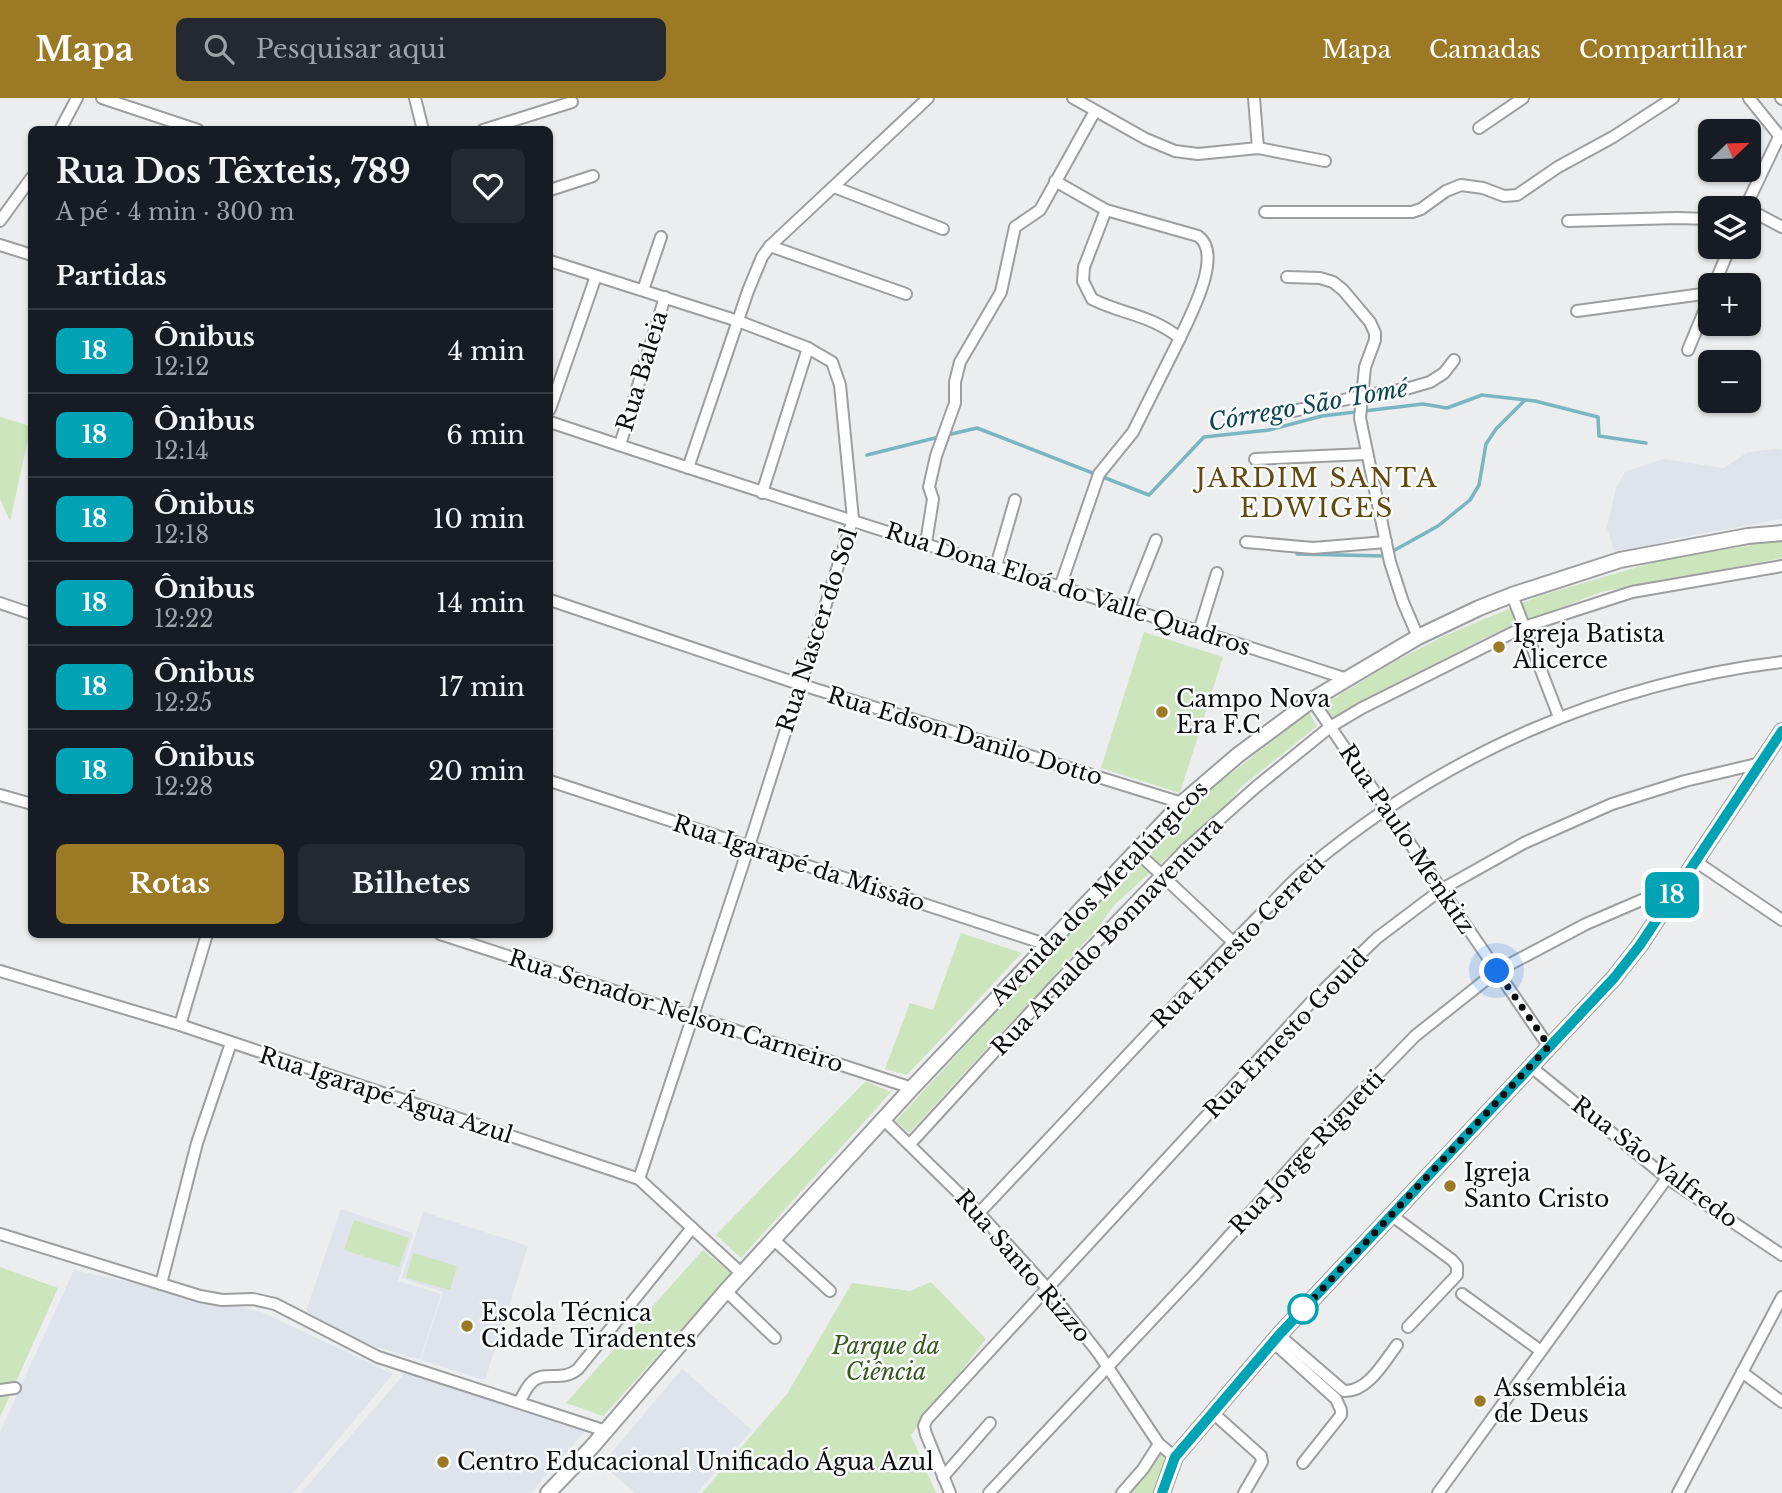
<!DOCTYPE html>
<html lang="pt">
<head>
<meta charset="utf-8">
<style>
	:root { --surface:#171b24; --page:#242831; --text:#f1f3f6; --muted:#9ea1a6; --line:#363941; --accent:#9c7924 }
	body { margin:0; font-family:"Libre Baskerville",serif; background:var(--page); color:var(--text); height:100vh; display:flex; flex-direction:column; font-size:26px; white-space:nowrap }
	* { box-sizing:border-box; margin:0 }
	p { font-size:23px; color:var(--muted) }
	.icon { flex:none; width:38px; height:38px; fill:none; stroke:currentColor; stroke-width:2; stroke-linecap:round; stroke-linejoin:round }
	.map { position:relative; flex:1; overflow:hidden }
	.side { position:absolute; left:28px; top:28px; width:525px; height:812px; display:flex; flex-direction:column; background:var(--surface); border-radius:10px; box-shadow:0 2px 5px #0004 }
	.side>* { flex:none }
	.badge { padding:0 14px; border-radius:10px; font-size:24px; line-height:46px }
	.needle { width:46px; rotate:67deg }
	.fabs { position:absolute; left:1698px; top:21px; display:grid; gap:14px }
	.fabs a { display:grid; place-items:center; width:63px; height:63px; border-radius:10px; background:var(--surface); box-shadow:0 2px 5px #0004; font-size:35px }
	.you { position:absolute; width:35px; height:35px; margin:-18px; border:5px solid #fff; border-radius:50%; background:#1a73e8; box-shadow:0 0 0 10px #1a73e833 }
	.map>.badge { position:absolute; translate:-50% -50%; box-shadow:0 0 0 4px #fff }
	h2 { padding:0 28px; font-size:26px; line-height:63px }
	.round { display:grid; place-items:center; flex:none; width:74px; height:74px; border-radius:10px; background:var(--page) }
	.headline { display:flex; align-items:center; justify-content:space-between; height:119px; padding:0 28px }
	h1 { font-size:33px; font-weight:700; line-height:52px }
	.action { display:flex; gap:14px; margin-top:auto; padding:14px 28px }
	.action a { flex:1; height:80px; border-radius:10px; background:var(--accent); color:#fff; font-size:28px; font-weight:700; line-height:80px; text-align:center }
	.action a+a { background:var(--page); color:var(--text) }
	ul { padding:0; list-style:none }
	li { display:flex; align-items:center; gap:21px; height:84px; padding:0 28px; border-top:2px solid var(--line) }
	li div { flex:1 }
	li b { display:block; font-size:26px }
	li em { font-style:normal }
	li .badge { min-width:77px; font-weight:700; text-align:center }
	header { display:flex; align-items:center; gap:42px; box-sizing:border-box; height:98px; padding:0 35px; background:var(--accent); color:#fff }
	header strong { font-size:33px }
	nav { display:flex; gap:38px; margin-inline-start:auto; font-size:24px }
	.search { width:490px; height:63px; background:var(--page); display:flex; align-items:center; gap:18px; box-sizing:border-box; padding:0 24px; border-radius:10px; color:var(--muted); font-size:26px }
	.map>svg:first-child { display:block }
	.built { fill:#dee3ec }
	.green { fill:#cce5bc }
	.lines { fill:none; stroke-linecap:round; stroke-linejoin:round }
	.stream { stroke:#79b6c1; stroke-width:3.5 }
	.street-casing { stroke:#9d9ea0; stroke-width:14 }
	.secondary-casing { stroke:#9d9ea0; stroke-width:18 }
	.street { stroke:#fff; stroke-width:10 }
	.secondary { stroke:#fff; stroke-width:14 }
	.line-casing { stroke:#fff; stroke-width:16 }
	.line { stroke:#00a3b4; stroke-width:10 }
	.walk { stroke:#0d0d0e; stroke-width:7; stroke-dasharray:0 12.6 }
	.poi-dot { fill:#9c7924; stroke:#f9fafc; stroke-width:2.5 }
	.stop-dot { fill:#fff; stroke:#00a3b4; stroke-width:3.5 }
	.labels { text-anchor:middle; dominant-baseline:central; stroke-width:5; stroke-linejoin:round; paint-order:stroke }
	.street-label { font-size:23px; fill:#0d0d0e; stroke:#f9fafc }
	.poi-label { font-size:23px; fill:#0d0d0e; stroke:#f9fafc; text-anchor:start }
	.park-label { font-size:23px; font-style:italic; fill:#38591e; stroke:#f9fafc }
	.water-label { font-size:24px; font-style:italic; fill:#0d454e; stroke:#f9fafc }
	.quarter-label { font-size:26px; letter-spacing:2px; fill:#624a0d; stroke:#f9fafc }
</style>
</head>
<body>
<header>
<strong>Mapa</strong>
<div class="search"><svg class="icon" aria-label="search" viewBox="0 0 24 24"><circle cx="10" cy="10" r="6"/><path d="M15 15l6 6"/></svg>Pesquisar aqui</div>
<nav><a>Mapa</a><a>Camadas</a><a>Compartilhar</a></nav>
</header>
<div class="map">
<svg width="1782" height="1395" viewBox="0 0 1782 1395">
	<rect width="100%" height="100%" fill="#ebedee"/>
	<g class="built">
		<path d="M1776,351L1782,352V421L1677,440L1616,457L1607,430L1616,390L1625,374L1663,361L1724,370L1748,354Z"/>
		<path d="M341,1111L413,1135L398,1183L441,1196L420,1262L359,1243L306,1213Z"/>
		<path d="M423,1114L528,1148L485,1282L421,1262L443,1194L402,1180Z"/>
		<path d="M74,1172L259,1213L393,1276L293,1395H0V1334Z"/>
		<path d="M682,1271L752,1332L697,1395H635L602,1366Z"/>
		<path d="M406,1274L585,1333L531,1395H301Z"/>
	</g>
	<g class="green">
		<path d="M0,319L31,328L10,423L0,401Z"/>
		<path d="M1782,442V460L1601,494L1491,537L1332,620L1323,607L1394,564L1444,538L1542,497L1662,462Z"/>
		<path d="M1144,534L1223,559L1180,695L1101,670Z"/>
		<path d="M1309,614L1317,628L1241,689L1225,708L1114,807L1098,830L909,1035L896,1023L1044,862L1204,697Z"/>
		<path d="M961,835L1022,855L907,977L885,971L910,905L933,912Z"/>
		<path d="M866,983L891,994L741,1160L716,1137Z"/>
		<path d="M354,1122L409,1140L399,1169L344,1152Z"/>
		<path d="M703,1152L732,1176L603,1318L566,1305Z"/>
		<path d="M413,1155L457,1168L450,1192L406,1180Z"/>
		<path d="M0,1169L58,1190L0,1319Z"/>
		<path d="M931,1184L986,1241L911,1337L936,1395H702L787,1296L852,1185L910,1193Z"/>
		<path d="M1158,1351L1171,1359L1161,1395H1127Z"/>
	</g>
	<g class="lines">
		<g class="stream">
			<path d="M947,337L977,330L1149,397L1204,339L1269,332L1322,318L1423,306L1447,310L1482,297L1535,303L1598,319L1599,338L1646,345"/>
			<path d="M867,357L939,339"/>
			<path d="M1297,456L1384,458L1438,428L1470,402L1479,387L1486,346L1496,331L1525,302"/>
		</g>
		<defs>
			<g id="street">
				<path d="M102,0L198,32"/>
				<path d="M415,0L423,32"/>
				<path d="M1073,0L1146,41L1175,53L1198,56L1258,50L1325,63"/>
				<path d="M1254,0L1258,50"/>
				<path d="M1749,0L1782,41"/>
				<path d="M1781,0L1782,1"/>
				<path d="M1479,30L1523,0"/>
				<path d="M60,32L77,0"/>
				<path d="M483,32L572,4"/>
				<path d="M1055,83L1106,112L1084,169L1083,183L1092,201C1124,217 1149,216 1180,240L1133,334L1099,376L1060,489"/>
				<path d="M834,89L943,131"/>
				<path d="M550,92L593,78"/>
				<path d="M1745,110L1779,39"/>
				<path d="M1748,111L1782,129"/>
				<path d="M1106,112L1198,138C1224,156 1190,218 1180,240"/>
				<path d="M1265,114H1412L1421,111L1446,93L1461,87L1483,90L1504,98L1517,97L1558,69L1613,39L1673,0"/>
				<path d="M0,123L32,79"/>
				<path d="M1568,123L1677,120L1710,121"/>
				<path d="M0,147L32,157"/>
				<path d="M770,148L906,196"/>
				<path d="M550,163L738,223L808,250L832,264L840,287L853,421L749,748L639,1081"/>
				<path d="M1287,179L1320,180L1333,184L1343,192L1370,224L1375,235V242L1365,269L1360,320L1390,464L1403,504L1418,539"/>
				<path d="M1714,187L1730,149"/>
				<path d="M643,192L661,139"/>
				<path d="M1577,213L1710,195"/>
				<path d="M1688,252L1710,199"/>
				<path d="M550,311L596,178"/>
				<path d="M1271,318L1361,298L1406,291L1430,284L1444,275L1454,262"/>
				<path d="M550,324C814,413 1081,494 1347,581"/>
				<path d="M620,347L665,199"/>
				<path d="M1255,361L1366,356"/>
				<path d="M688,370L748,193L762,159L770,148L928,0"/>
				<path d="M762,395L808,250"/>
				<path d="M1246,444L1313,450L1386,444"/>
				<path d="M926,445L933,401L929,389L936,358L955,305V284L960,264L1001,194L1015,129L1040,112L1095,13"/>
				<path d="M996,468L1015,402"/>
				<path d="M1512,497L1559,619"/>
				<path d="M550,502L799,586L1182,705"/>
				<path d="M0,505L32,516"/>
				<path d="M1129,510L1156,442"/>
				<path d="M1199,533L1217,475"/>
				<path d="M1312,602L1549,949"/>
				<path d="M550,683L1048,847"/>
				<path d="M0,697L32,706"/>
				<path d="M1136,753L1233,844"/>
				<path d="M1695,763L1782,822"/>
				<path d="M440,836L912,990"/>
				<path d="M0,873L180,927L639,1081L742,1176"/>
				<path d="M180,927L207,836"/>
				<path d="M1530,968L1667,1080L1782,1157"/>
				<path d="M883,1021L979,1115L1048,1191L1099,1256L1159,1346L1175,1359"/>
				<path d="M910,1046L1058,884L1184,753L1256,689L1330,629L1362,610L1524,529L1632,494L1782,468"/>
				<path d="M979,1115C1048,1042 1117,968 1186,895C1213,865 1241,836 1270,807C1282,795 1294,781 1308,770C1443,657 1606,585 1782,564"/>
				<path d="M1391,1117L1452,1162L1457,1168V1177L1408,1229"/>
				<path d="M0,1136L200,1198L222,1202L253,1201L275,1206L378,1259L606,1333"/>
				<path d="M774,1142L830,1193"/>
				<path d="M161,1186L197,1045L231,945"/>
				<path d="M726,1193L775,1240"/>
				<path d="M1462,1196L1541,1253"/>
				<path d="M1279,1237L1344,1293C1368,1294 1384,1264 1397,1247"/>
				<path d="M1273,1244L1336,1301L1341,1312V1317L1303,1365"/>
				<path d="M1742,1274L1782,1304"/>
				<path d="M0,1292L15,1290"/>
				<path d="M519,1304C523,1298 526,1290 531,1285C543,1271 562,1285 578,1271L692,1130"/>
				<path d="M1212,1314L1261,1358L1262,1364L1244,1395"/>
				<path d="M943,1379L990,1325"/>
				<path d="M950,1395L926,1336L924,1328L927,1321L1314,901L1377,840L1442,791L1524,745L1612,706L1685,683L1761,665"/>
				<path d="M989,1395L1196,1175L1325,1031L1415,938L1497,873L1586,826L1679,786"/>
				<path d="M1122,1395L1143,1371L1159,1346"/>
				<path d="M1438,1395L1667,1080"/>
				<path d="M1678,1395L1782,1199"/>
			</g>
			<g id="secondary">
				<path d="M548,1395L591,1350L726,1193L912,990L1182,705L1238,657L1312,602L1347,581L1418,539L1479,510L1512,497L1620,462L1748,438L1782,435"/>
				<path d="M1162,1395L1175,1359L1279,1237L1614,880L1640,847L1782,633"/>
			</g>
		</defs>
		<use href="#street" class="street-casing"/>
		<use href="#secondary" class="secondary-casing"/>
		<use href="#street" class="street"/>
		<use href="#secondary" class="secondary"/>
	</g>
	<g class="lines">
		<defs>
			<path id="line" d="M1162,1395L1175,1359L1279,1237L1614,880L1640,847L1782,633"/>
		</defs>
		<use href="#line" class="line-casing"/>
		<use href="#line" class="line"/>
		<path class="walk" d="M1303,1211L1296,1219L1549,948L1497,873"/>
	</g>
	<g class="poi-dot">
		<circle cx="1499" cy="549" r="7"/>
		<circle cx="1162" cy="614" r="7"/>
		<circle cx="1450" cy="1088" r="7"/>
		<circle cx="467" cy="1228" r="7"/>
		<circle cx="1480" cy="1303" r="7"/>
		<circle cx="443" cy="1364" r="7"/>
	</g>
	<circle class="stop-dot" cx="1303" cy="1211" r="14"/>
	<g class="labels">
		<g class="street-label">
			<text transform="translate(642 273) rotate(-73)">Rua Baleia</text>
			<text transform="translate(1068 491) rotate(18)">Rua Dona Eloá do Valle Quadros</text>
			<text transform="translate(817 532) rotate(-72)">Rua Nascer do Sol</text>
			<text transform="translate(965 638) rotate(17)">Rua Edson Danilo Dotto</text>
			<text transform="translate(1407 741) rotate(56)">Rua Paulo Menkitz</text>
			<text transform="translate(799 765) rotate(18)">Rua Igarapé da Missão</text>
			<text transform="translate(1099 795) rotate(-46)">Avenida dos Metalúrgicos</text>
			<text transform="translate(1107 838) rotate(-46)">Rua Arnaldo Bonnaventura</text>
			<text transform="translate(1238 844) rotate(-45)">Rua Ernesto Cerreti</text>
			<text transform="translate(676 913) rotate(18)">Rua Senador Nelson Carneiro</text>
			<text transform="translate(1286 936) rotate(-46)">Rua Ernesto Gould</text>
			<text transform="translate(386 997) rotate(18)">Rua Igarapé Água Azul</text>
			<text transform="translate(1307 1054) rotate(-47)">Rua Jorge Riguetti</text>
			<text transform="translate(1655 1064) rotate(37)">Rua São Valfredo</text>
			<text transform="translate(1023 1168) rotate(49)">Rua Santo Rizzo</text>
		</g>
		<g class="poi-label">
			<text x="1513" y="536">Igreja Batista<tspan x="1513" dy="26">Alicerce</tspan></text>
			<text x="1176" y="601">Campo Nova<tspan x="1176" dy="26">Era F.C</tspan></text>
			<text x="1464" y="1075">Igreja<tspan x="1464" dy="26">Santo Cristo</tspan></text>
			<text x="481" y="1215">Escola Técnica<tspan x="481" dy="26">Cidade Tiradentes</tspan></text>
			<text x="1494" y="1290">Assembléia<tspan x="1494" dy="26">de Deus</tspan></text>
			<text x="457" y="1364">Centro Educacional Unificado Água Azul</text>
		</g>
		<g class="park-label">
			<text x="886" y="1248">Parque da<tspan x="886" dy="26">Ciência</tspan></text>
		</g>
		<g class="water-label">
			<text transform="translate(1308 307) rotate(-10)">Córrego São Tomé</text>
		</g>
		<g class="quarter-label">
			<text x="1317" y="380">JARDIM SANTA<tspan x="1317" dy="30">EDWIGES</tspan></text>
		</g>
	</g>
</svg>
<div class="fabs">
<a><svg class="needle" viewBox="-14 -14 28 28"><path d="M0-13l5 13h-10z" fill="#e53935"/><path d="M0 13l5-13h-10z" fill="#9ea1a6"/></svg></a>
<a><svg class="icon" aria-label="layers" viewBox="0 0 24 24"><path d="M12 4l9 5-9 5-9-5zM3 14l9 5 9-5"/></svg></a>
<a>+</a>
<a>−</a>
</div>
<div class="you" style="left:1497px;top:873px"></div>
<b class="badge" style="left:1672px;top:797px;background:#00a3b4;color:#fff">18</b>
<section class="side">
<div class="headline"><div><h1>Rua Dos Têxteis, 789</h1><p>A pé · 4 min · 300 m</p></div><a class="round"><svg class="icon" aria-label="heart" viewBox="0 0 24 24"><path d="M12 20l-8-8c-3-5 5-10 8-4 3-6 11-1 8 4z"/></svg></a></div>
<h2>Partidas</h2>
<ul>
<li><span class="badge" style="background:#00a3b4;color:#fff">18</span><div><b>Ônibus</b><p>12:12</p></div><em>4 min</em></li>
<li><span class="badge" style="background:#00a3b4;color:#fff">18</span><div><b>Ônibus</b><p>12:14</p></div><em>6 min</em></li>
<li><span class="badge" style="background:#00a3b4;color:#fff">18</span><div><b>Ônibus</b><p>12:18</p></div><em>10 min</em></li>
<li><span class="badge" style="background:#00a3b4;color:#fff">18</span><div><b>Ônibus</b><p>12:22</p></div><em>14 min</em></li>
<li><span class="badge" style="background:#00a3b4;color:#fff">18</span><div><b>Ônibus</b><p>12:25</p></div><em>17 min</em></li>
<li><span class="badge" style="background:#00a3b4;color:#fff">18</span><div><b>Ônibus</b><p>12:28</p></div><em>20 min</em></li>
</ul>
<div class="action"><a>Rotas</a><a>Bilhetes</a></div>
</section>
</div>
</body>
</html>
